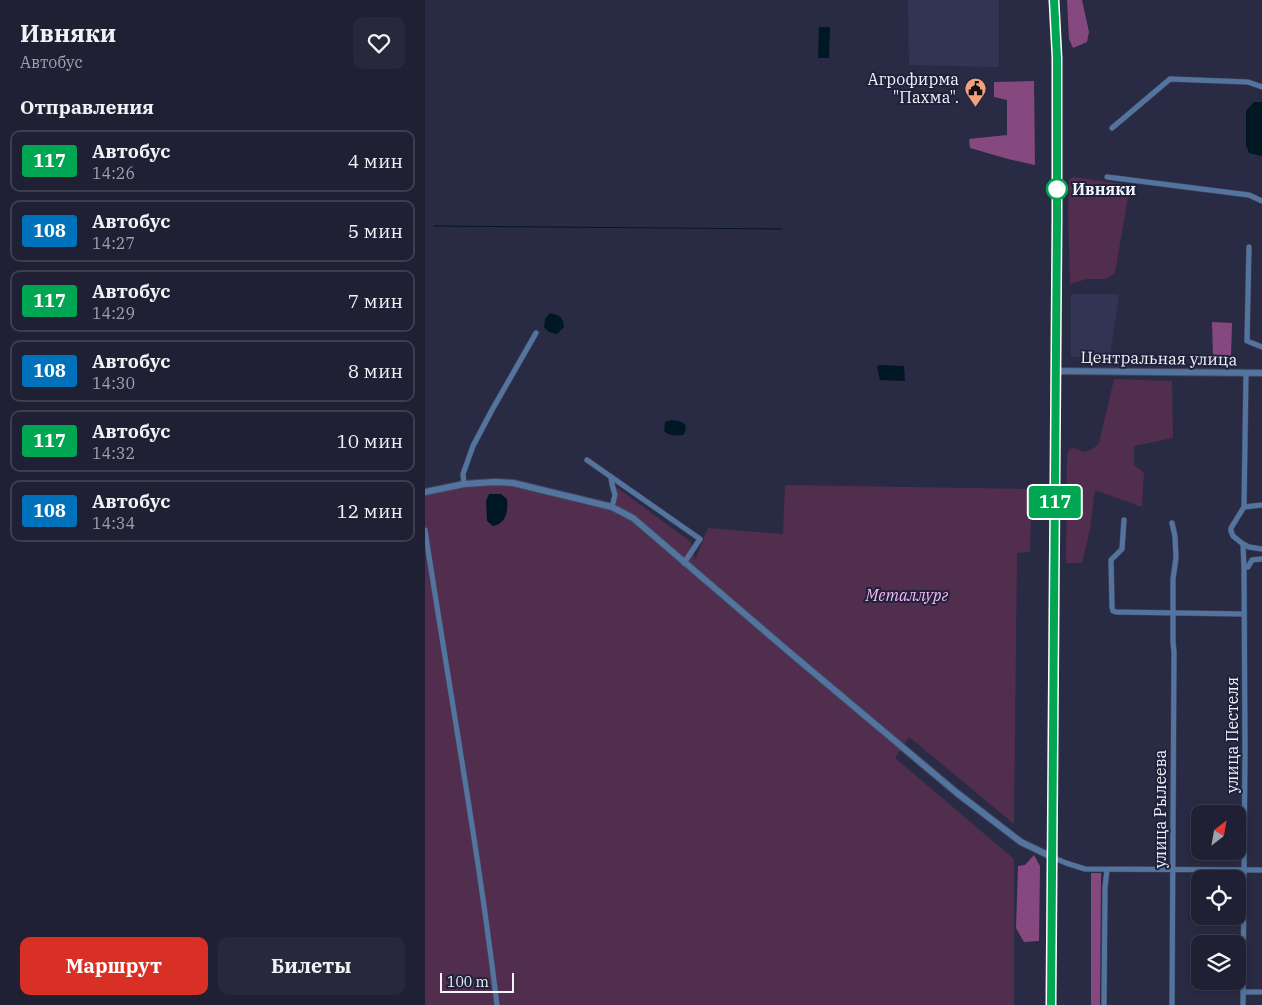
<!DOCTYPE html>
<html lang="ru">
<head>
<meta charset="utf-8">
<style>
	:root { --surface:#1f2033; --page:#27283b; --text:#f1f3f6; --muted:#a1a3ac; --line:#3c3e4e; --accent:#d93025 }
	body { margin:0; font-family:"IBM Plex Serif",serif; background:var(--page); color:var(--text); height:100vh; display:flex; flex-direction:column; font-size:19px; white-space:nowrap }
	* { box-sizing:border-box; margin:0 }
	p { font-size:16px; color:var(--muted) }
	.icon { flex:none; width:28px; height:28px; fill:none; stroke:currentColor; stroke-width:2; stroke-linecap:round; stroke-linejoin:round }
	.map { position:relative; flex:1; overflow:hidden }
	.side { display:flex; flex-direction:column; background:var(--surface); width:425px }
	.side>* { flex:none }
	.badge { padding:0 10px; border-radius:4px; font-size:18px; line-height:32px }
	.needle { width:32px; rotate:31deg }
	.tools { position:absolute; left:766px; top:805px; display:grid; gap:10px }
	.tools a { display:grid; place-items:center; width:55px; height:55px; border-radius:10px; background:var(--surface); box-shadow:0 2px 8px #0003,0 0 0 1px var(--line); font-size:25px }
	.scale { position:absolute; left:15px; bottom:12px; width:74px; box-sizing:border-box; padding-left:5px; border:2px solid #f2f3fd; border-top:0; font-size:14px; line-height:18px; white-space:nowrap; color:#f2f3fd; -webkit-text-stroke:4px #20213a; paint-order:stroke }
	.map>.badge { position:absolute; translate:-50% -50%; box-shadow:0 0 0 2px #fff }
	h2 { padding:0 20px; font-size:19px; line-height:45px }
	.round { display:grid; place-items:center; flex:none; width:52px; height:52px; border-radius:10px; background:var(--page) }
	.overview { display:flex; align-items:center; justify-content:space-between; height:85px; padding:0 20px }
	h1 { font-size:24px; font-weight:800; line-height:38px }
	.cta { display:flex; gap:10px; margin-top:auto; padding:10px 20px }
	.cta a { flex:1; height:58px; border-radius:10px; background:var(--accent); color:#fff; font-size:20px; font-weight:800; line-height:58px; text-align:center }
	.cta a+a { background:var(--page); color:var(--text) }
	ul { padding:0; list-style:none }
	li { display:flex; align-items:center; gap:15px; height:62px; margin:0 10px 8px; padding:0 10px; border:2px solid var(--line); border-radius:10px }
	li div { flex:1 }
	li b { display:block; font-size:19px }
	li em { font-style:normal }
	li .badge { min-width:55px; font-weight:700; text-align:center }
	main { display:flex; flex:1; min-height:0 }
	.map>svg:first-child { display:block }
	.built { fill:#323454 }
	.green { fill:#512d4e }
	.forest { fill:#85497f }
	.water { fill:#001724 }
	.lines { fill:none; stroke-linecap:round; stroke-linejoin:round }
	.stream { stroke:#001724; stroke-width:1 }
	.minor-casing { stroke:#45475e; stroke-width:6 }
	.tertiary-casing { stroke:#45475e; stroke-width:8 }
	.trunk-casing { stroke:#45475e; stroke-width:9 }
	.minor { stroke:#52749e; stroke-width:5 }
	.tertiary { stroke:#52749e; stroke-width:6 }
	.trunk { stroke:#9ac5fc; stroke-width:8 }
	.line-casing { stroke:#fff; stroke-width:11 }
	.line { stroke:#00a651; stroke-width:8 }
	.stop-dot { fill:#fff; stroke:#00a651; stroke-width:2.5 }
	.labels { text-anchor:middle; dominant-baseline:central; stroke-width:4; stroke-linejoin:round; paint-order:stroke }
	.poi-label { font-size:16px; fill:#f2f3fd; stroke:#20213a; text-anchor:end }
	.stop-label { font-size:16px; font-weight:bold; fill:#f2f3fd; stroke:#20213a; text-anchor:start }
	.street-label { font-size:16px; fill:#f2f3fd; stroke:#20213a }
	.park-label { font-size:16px; font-style:italic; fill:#fcb6f4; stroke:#20213a }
</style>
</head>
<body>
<main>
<section class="side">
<div class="overview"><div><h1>Ивняки</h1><p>Автобус</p></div><a class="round"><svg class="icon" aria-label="heart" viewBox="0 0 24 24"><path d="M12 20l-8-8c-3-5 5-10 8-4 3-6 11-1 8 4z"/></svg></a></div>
<h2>Отправления</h2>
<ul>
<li><span class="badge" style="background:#00a651;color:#fff">117</span><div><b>Автобус</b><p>14:26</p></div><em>4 мин</em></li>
<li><span class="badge" style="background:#0072bc;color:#fff">108</span><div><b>Автобус</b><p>14:27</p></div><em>5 мин</em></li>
<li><span class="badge" style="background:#00a651;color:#fff">117</span><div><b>Автобус</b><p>14:29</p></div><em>7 мин</em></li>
<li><span class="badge" style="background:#0072bc;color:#fff">108</span><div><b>Автобус</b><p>14:30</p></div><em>8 мин</em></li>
<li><span class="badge" style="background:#00a651;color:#fff">117</span><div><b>Автобус</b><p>14:32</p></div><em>10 мин</em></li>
<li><span class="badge" style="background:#0072bc;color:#fff">108</span><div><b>Автобус</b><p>14:34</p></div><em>12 мин</em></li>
</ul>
<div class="cta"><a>Маршрут</a><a>Билеты</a></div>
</section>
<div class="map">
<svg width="837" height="1005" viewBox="0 0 837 1005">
	<rect width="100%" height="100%" fill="#292b44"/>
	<g class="built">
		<path d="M483,0H574V67L484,65Z"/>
		<path d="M646,294H694L685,357H646Z"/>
	</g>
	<g class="green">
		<path d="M648,177L705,185L690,273L681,279H662L645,284L643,210L644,180Z"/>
		<path d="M689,379L747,381L748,438L709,446V465L719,473L717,507L670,490L665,529L657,563H641L642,455L644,449C649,447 654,449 657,452C665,451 669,449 674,443Z"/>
		<path d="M70,482L187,507L190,495L187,484L266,542L270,560L283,528L358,534L360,485L607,489L605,552L592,553L589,824L484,737L470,758L589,859V1005H0V492Z"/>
	</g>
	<g class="forest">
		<path d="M642,0H657L664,32L662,42L648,48L644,39Z"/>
		<path d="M609,81L610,165L583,159L545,148L544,139L582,135V100L569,97V82Z"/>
		<path d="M787,322L807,323L806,356H788Z"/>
		<path d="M609,855L615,866L614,941L599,942L591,928L593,866L600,865Z"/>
		<path d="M666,873H676L675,1005H666Z"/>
	</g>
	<g class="water">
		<path d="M394,27H405L404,58H393Z"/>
		<path d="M829,102H837V156L824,153L821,145V111Z"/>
		<path d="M125,313C135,316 138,316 139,327L132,334L124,332L119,327L120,319Z"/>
		<path d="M455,365L479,366L480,381L455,380L452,366Z"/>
		<path d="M246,420L254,421L260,424L261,430L258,435C251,436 244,436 239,431L240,422Z"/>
		<path d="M64,494H76L82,499C83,511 82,523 68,526L62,521L61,501Z"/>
	</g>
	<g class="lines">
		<path class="stream" d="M9,226L357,229"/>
		<defs>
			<g id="minor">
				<path d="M687,128L745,79L823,82L837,87"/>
				<path d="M682,177L816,194L824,195L837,201"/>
				<path d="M824,247L822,341L837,347"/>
				<path d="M162,460L275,539L259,563"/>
				<path d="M186,478L187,484L190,495L187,507"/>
				<path d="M39,484L38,474L48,446L67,410L111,333"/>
				<path d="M819,507L821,373"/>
				<path d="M699,520L697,549L686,560L687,607L688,611L691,612L819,614"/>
				<path d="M747,523L750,536L751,558L748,579V642L749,652L747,1005"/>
				<path d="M0,530C24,688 53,846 72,1005"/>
				<path d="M818,544L824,547L837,549"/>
				<path d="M819,567L818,544L808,536L806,531V528L819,507L837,505"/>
				<path d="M627,857L641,863L660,869L837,870"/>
				<path d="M818,992H837"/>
				<path d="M679,1005L680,887L682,870"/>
				<path d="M818,1005L820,749L819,567H823L827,560L837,559"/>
			</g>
			<g id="tertiary">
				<path d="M630,371L837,373"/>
				<path d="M0,492L39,484L70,482L88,483L187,507L208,518L363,651L532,793L596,842L627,857"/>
			</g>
			<path id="trunk" d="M626,1005L632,220V58L629,0"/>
		</defs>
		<use href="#minor" class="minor-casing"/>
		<use href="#tertiary" class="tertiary-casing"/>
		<use href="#trunk" class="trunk-casing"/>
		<use href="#minor" class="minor"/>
		<use href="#tertiary" class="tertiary"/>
		<use href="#trunk" class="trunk"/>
	</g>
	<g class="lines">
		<defs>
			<path id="line" d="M626,1005L632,220V58L629,0"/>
		</defs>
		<use href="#line" class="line-casing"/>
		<use href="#line" class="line"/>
	</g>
	<defs>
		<symbol id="civic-pin" viewBox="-11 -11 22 30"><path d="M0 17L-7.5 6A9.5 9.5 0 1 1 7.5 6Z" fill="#f1a17b" stroke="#20213a"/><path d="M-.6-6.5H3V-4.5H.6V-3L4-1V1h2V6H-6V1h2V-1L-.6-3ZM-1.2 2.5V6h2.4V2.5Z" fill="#111"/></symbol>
	</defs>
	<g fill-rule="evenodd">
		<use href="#civic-pin" x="538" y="76" width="25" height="34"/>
	</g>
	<circle class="stop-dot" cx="632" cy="189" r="10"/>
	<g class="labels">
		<g class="poi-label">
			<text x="534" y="79">Агрофирма<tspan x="534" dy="18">"Пахма".</tspan></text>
		</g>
		<g class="stop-label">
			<text x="647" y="189">Ивняки</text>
		</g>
		<g class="street-label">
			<text transform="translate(734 358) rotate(1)">Центральная улица</text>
			<text transform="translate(807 735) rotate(-90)">улица Пестеля</text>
			<text transform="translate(735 809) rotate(-90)">улица Рылеева</text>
		</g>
		<g class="park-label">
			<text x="482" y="595">Металлург</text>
		</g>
	</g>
</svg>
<div class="tools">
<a><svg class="needle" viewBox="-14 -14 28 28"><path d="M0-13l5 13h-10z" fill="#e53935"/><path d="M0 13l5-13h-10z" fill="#a1a3ac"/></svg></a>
<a><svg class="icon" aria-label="locate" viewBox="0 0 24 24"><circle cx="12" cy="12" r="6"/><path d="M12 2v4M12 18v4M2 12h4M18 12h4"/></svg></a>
<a><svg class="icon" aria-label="layers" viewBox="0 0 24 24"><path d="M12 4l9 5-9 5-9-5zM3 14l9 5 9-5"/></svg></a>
</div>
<div class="scale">100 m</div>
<b class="badge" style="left:630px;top:502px;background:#00a651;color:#fff">117</b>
</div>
</main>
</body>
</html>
